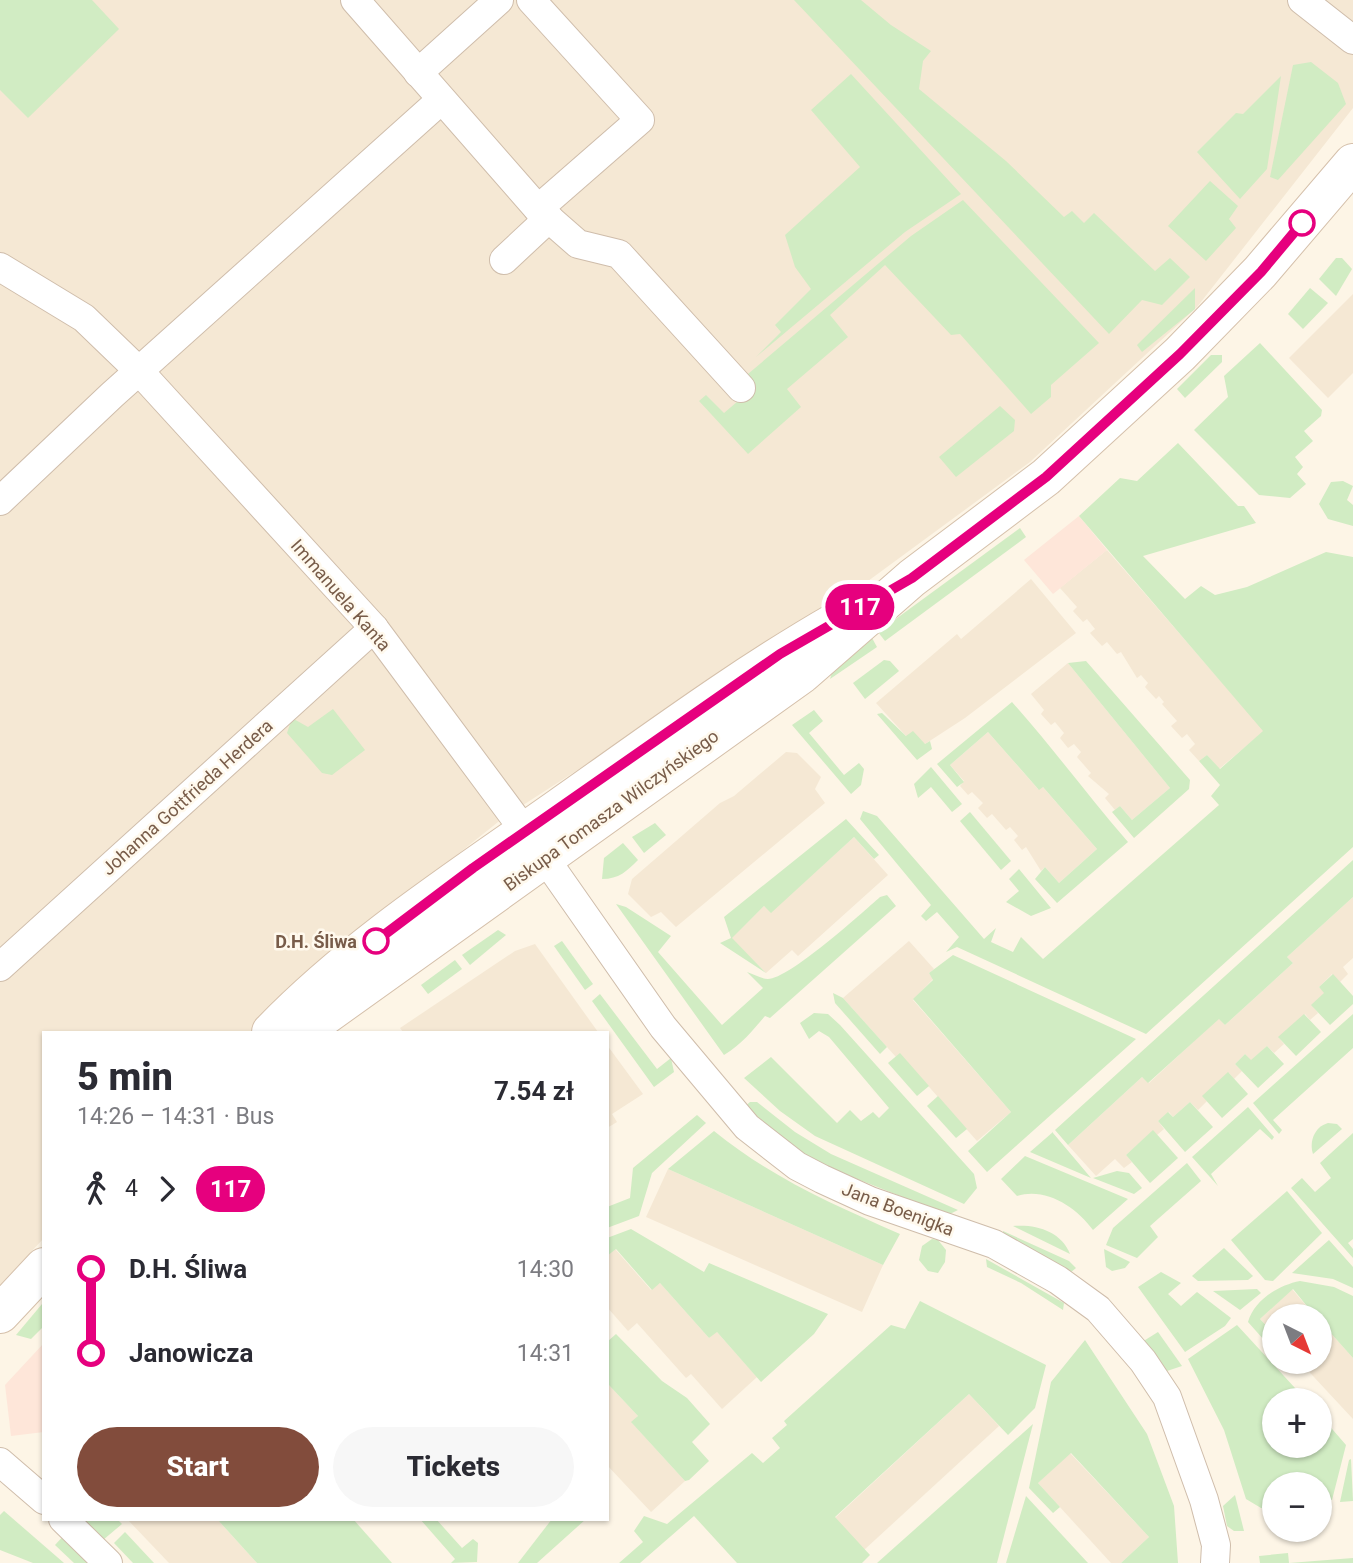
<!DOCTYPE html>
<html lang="en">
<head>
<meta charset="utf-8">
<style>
	:root { --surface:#fff; --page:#f7f7f7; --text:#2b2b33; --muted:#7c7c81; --accent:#824c3c }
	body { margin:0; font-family:Roboto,sans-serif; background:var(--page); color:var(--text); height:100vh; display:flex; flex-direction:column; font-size:26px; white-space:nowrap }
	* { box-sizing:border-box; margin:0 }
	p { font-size:23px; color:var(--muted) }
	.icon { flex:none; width:38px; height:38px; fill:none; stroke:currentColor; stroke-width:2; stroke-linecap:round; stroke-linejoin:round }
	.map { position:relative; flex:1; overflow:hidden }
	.sheet { position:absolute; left:42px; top:1031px; width:567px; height:490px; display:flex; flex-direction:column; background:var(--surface); border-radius:0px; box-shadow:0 2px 5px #0004 }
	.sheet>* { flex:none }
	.badge { padding:0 14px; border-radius:23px; font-size:24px; line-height:46px }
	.needle { width:46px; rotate:138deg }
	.tools { position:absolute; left:1262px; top:1304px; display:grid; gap:14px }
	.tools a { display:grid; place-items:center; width:70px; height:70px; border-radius:50%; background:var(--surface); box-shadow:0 2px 5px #0004; font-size:35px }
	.map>.badge { position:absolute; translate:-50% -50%; box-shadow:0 0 0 4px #fff }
	.legs { display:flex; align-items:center; gap:10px; height:77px; padding:0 35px; font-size:23px }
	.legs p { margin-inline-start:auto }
	.summary { display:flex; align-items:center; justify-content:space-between; height:119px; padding:0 35px }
	h1 { font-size:38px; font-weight:800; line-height:52px }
	.primary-button { display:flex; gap:14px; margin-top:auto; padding:14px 35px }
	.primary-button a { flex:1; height:80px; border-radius:42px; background:var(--accent); color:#fff; font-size:28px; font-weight:800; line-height:80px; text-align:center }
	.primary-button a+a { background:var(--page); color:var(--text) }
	ul { padding:0 35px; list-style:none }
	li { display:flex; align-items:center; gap:24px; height:84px; font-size:26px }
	li i { display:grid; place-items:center; width:10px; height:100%; margin:0 9px; background:currentColor }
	li i::after { content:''; width:18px; height:18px; margin:-9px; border:5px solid; border-radius:50%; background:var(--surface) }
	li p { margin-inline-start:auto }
	li:first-child i { background:linear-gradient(#0000 50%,currentColor 0) }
	li:last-child i { background:linear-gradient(currentColor 50%,#0000 0) }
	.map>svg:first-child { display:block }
	.residential { fill:#f5e8d4 }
	.commercial { fill:#fee6d9 }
	.green { fill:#d1ecc3 }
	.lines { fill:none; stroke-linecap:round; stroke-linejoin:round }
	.street-casing { stroke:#cfbdab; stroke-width:30 }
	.secondary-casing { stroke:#d5c0ab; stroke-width:40 }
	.street { stroke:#fff; stroke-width:28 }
	.secondary { stroke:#fff; stroke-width:38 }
	.line-1-casing { stroke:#fff; stroke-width:16 }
	.line-1 { stroke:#e6007e; stroke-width:10 }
	.stop-1-dot { fill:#fff; stroke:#e6007e; stroke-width:3.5 }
	.labels { text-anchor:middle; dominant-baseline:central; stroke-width:5; stroke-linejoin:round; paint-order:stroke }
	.street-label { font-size:18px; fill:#785c49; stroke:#fff9ed }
	.stop-label { font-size:18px; font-weight:bold; fill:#785c49; stroke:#fff9ed; text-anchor:end }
</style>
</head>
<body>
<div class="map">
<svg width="1353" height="1563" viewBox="0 0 1353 1563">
	<rect width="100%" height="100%" fill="#fdf5e6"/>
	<g class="residential">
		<path d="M0,0H1353V108L1197,307L1030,462L849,595L503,818L332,955L250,1032H44V1238L0,1285Z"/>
		<path d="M1353,294V373L1328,398L1289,358Z"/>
		<path d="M1107,550L1264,731L1219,769L1207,755L1199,761L1189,750L1195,744L1187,734L1182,738L1171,726L1177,721L1162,704L1164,702L1159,696L1156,699L1145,687L1148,683L1141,675L1137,678L1121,652L1117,654L1107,642L1102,646L1090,633L1095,629L1087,619L1083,622L1073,611L1077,607L1060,588Z"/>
		<path d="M1031,579L1076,633L965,718L925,744L907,737L876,703L957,634L961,639Z"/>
		<path d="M1068,663L1170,788L1132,820L1120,806L1115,810L1105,798L1109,794L1088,776L1091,773L1077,757L1081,752L1074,744L1068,748L1060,738L1064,733L1055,722L1051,725L1041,714L1044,710L1031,694Z"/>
		<path d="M988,732L1038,789L1042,786L1097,849L1059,883L1045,867L1041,871L1026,847L1022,850L1014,840L1018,836L1010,827L1006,830L992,814L987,818L978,808L983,803L972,792L968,795L960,786L964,781L950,765Z"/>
		<path d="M786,752L797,753L821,777L815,789L825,803L676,927L661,912L651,917L628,894L632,879L720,803L734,796Z"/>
		<path d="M854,837L888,875L798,956L792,950L766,973L731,938L764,906L771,912Z"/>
		<path d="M1353,897V958L1343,967L1348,974L1340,982L1332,974L1319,987L1325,993L1312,1005L1318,1013L1310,1020L1305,1014L1279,1038L1284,1044L1274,1053L1267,1046L1251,1061L1245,1054L1235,1064L1242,1071L1234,1079L1229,1073L1203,1096L1207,1101L1198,1110L1190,1102L1173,1117L1169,1112L1158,1121L1164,1129L1157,1135L1153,1131L1126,1155L1132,1162L1124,1168L1115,1159L1096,1176L1068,1145L1142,1077L1149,1083L1219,1018L1225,1025L1293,963L1287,957Z"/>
		<path d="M909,941L934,969L929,973L933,979L913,1000L1011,1112L977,1141L900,1054L896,1057L843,998Z"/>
		<path d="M535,944L598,1032H403L400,1028L515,951Z"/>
		<path d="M607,1045L643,1094L612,1114L617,1122L607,1128Z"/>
		<path d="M668,1169L883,1265L862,1312L646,1217Z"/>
		<path d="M615,1249L651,1290L660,1283L709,1338L716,1331L757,1377L722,1409L691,1374L686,1378L637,1323L628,1331L607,1307V1256Z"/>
		<path d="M1292,1289L1315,1316H1274V1334L1260,1319Z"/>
		<path d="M1320,1321L1353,1358V1419L1300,1362H1320Z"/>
		<path d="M607,1383L638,1416L632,1423L685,1481L651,1512L607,1465Z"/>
		<path d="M969,1394L999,1426L864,1550L835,1518Z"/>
		<path d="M1070,1453L1149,1537L1121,1563H1111L1038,1483Z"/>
		<path d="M127,1519H217L257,1563H169Z"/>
	</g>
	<g class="commercial">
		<path d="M1079,516L1107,550L1053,594L1024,560Z"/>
		<path d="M44,1343V1432L11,1436L5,1385Z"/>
	</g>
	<g class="green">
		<path d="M0,0H92L119,29L28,118L0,90Z"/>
		<path d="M794,0H861L891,25L931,51L923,61L919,89L1006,161L1064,217L1072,211L1084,223L1094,213L1155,271L1170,258L1190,277L1162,305L1142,300L1109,334Z"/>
		<path d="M1311,62L1338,83L1346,104L1278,180L1270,177L1293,65Z"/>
		<path d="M851,74L961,194L905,232L756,357L781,332L775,325L811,289L795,267L785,235L860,167L811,110Z"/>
		<path d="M1281,76L1267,169L1240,199L1197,152L1236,113L1243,114Z"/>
		<path d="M1210,181L1238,206L1229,219L1236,228L1206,261L1168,226Z"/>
		<path d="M963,200L1099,343L1051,385V397L1031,414L960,334L951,335L885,265L830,315L848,337L787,389L801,407L748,454L699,401L706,395L724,413L751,390L742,379L911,236Z"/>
		<path d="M1336,258H1342L1352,269L1336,296L1319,279Z"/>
		<path d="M1195,288V309L1142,352L1137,345Z"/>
		<path d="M1310,288L1328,303L1303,329L1288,314Z"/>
		<path d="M1260,343L1322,410L1321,416L1304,431L1313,441L1295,457L1303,467L1297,474L1306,484L1290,498L1259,495L1194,430L1228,397L1224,376Z"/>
		<path d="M1211,355H1222V362L1185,398L1177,389Z"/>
		<path d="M1000,406L1015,420L1014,431L956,477L939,457Z"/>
		<path d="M1178,443L1238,506H1244L1256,523L1143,556L1185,599L1201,586L1215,595L1247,587L1326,552L1353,557V847L1146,1034L957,947L946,952L959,937L937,912L926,921L921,916L931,905L860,819L863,811L877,816L984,939L996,928L991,942L1013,952L1021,937L1043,959L1219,805L1211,796L1220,785L1199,761L1207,755L1220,769L1263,731L1079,516L1120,478L1137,481Z"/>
		<path d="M1343,481L1353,486L1347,500L1353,505V526L1328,519L1319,504L1331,482Z"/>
		<path d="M1020,528L1026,537L885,641L878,632Z"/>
		<path d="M872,638L877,647L830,679L834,666Z"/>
		<path d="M884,660L890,661L899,671L865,699L853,683Z"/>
		<path d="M1086,661L1190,780L1189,789L1134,838L1112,812L1120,806L1132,820L1170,788L1068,663Z"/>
		<path d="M1012,702C1053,748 1088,796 1128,842L1057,903L1035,879L1045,867L1059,883L1097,849L1043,787L1039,790L988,732L950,765L964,782L957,787L937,764Z"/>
		<path d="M333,709L365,750L332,775L322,773L287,733L292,718L308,727Z"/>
		<path d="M814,710L823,721L809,733L844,775L859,763L864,769L861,785L851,794L792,725Z"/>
		<path d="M882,713L906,736L913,731L925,744L930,741L932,749L917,760L877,714Z"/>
		<path d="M931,767L962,804L952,812L931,787L918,798L914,784Z"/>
		<path d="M970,812L1011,861L1001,870L960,821Z"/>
		<path d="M846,819L879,855L874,859L854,837L771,913L764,906L732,938L766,973L720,943L731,938L724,917Z"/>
		<path d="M655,823L666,835L644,853L632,837Z"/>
		<path d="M623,843L638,860C627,871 619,879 602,879L604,858Z"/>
		<path d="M1353,860V897L1287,957L1293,963L1225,1025L1219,1019L1148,1083L1142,1077L1068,1145L1055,1130Z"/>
		<path d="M1019,869L1051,908L1031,916L1006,902L1019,891L1009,879Z"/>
		<path d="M887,895L896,906L770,1018L765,1016C752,1031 743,1043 724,1055L616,904L626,907L671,936L658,952L722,1025L763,988L747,972C753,974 762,979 768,979C789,979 862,913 880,897Z"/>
		<path d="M498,930L506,935L470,965L462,955Z"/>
		<path d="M562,941L593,984L585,990L554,946Z"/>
		<path d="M953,955L1136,1039L987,1172L968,1151L1011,1112L913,999L933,980L929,973Z"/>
		<path d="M455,960L462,969L428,994L421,985Z"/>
		<path d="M1333,974L1353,996V1004L1330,1025L1311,1005L1324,993L1319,987Z"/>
		<path d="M833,993L843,998L887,1047L880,1054L835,1003Z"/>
		<path d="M600,994L657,1069L671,1058L674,1072L654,1087L592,1001Z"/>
		<path d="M814,1013L828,1014L840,1025L974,1174L977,1188L964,1204L815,1136L780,1111L744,1078L771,1057L837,1123L850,1110L861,1121L873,1112L879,1118L889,1108L829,1037L819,1031L809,1039L800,1023Z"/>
		<path d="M1304,1014L1321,1032L1296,1056L1278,1037Z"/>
		<path d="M1353,1014V1048L1273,1120L1282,1130L1279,1134L1253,1103Z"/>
		<path d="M1267,1046L1284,1064L1258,1088L1235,1064L1245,1054L1251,1060Z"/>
		<path d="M900,1053L929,1086L917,1096L888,1063Z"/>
		<path d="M1228,1072L1248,1094L1222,1118L1202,1096Z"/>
		<path d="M938,1096L967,1129L956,1138L927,1106Z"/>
		<path d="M750,1102H757L795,1132L831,1154L958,1210L948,1215L837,1171L802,1153L743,1108Z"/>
		<path d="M1190,1102L1213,1127L1185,1152L1158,1121L1168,1112L1173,1117Z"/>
		<path d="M1248,1107L1274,1137L1272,1140L1260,1129L1211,1174L1218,1186L1192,1157Z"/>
		<path d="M697,1115L706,1123L652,1173L639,1216L607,1228V1207L630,1198L633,1168Z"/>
		<path d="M1328,1123L1337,1124L1342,1129L1313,1154C1309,1142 1314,1127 1328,1123Z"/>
		<path d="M1153,1130L1178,1158L1150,1183L1126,1155Z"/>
		<path d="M714,1131C772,1178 832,1204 900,1234L883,1265L668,1169Z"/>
		<path d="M1053,1132V1133L1091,1178L1030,1152Z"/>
		<path d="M1353,1133V1239L1348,1243L1353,1249V1258L1291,1188L1302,1178L1315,1192L1331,1178L1320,1163Z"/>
		<path d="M1025,1156L1128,1199L1093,1230C1076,1207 1046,1187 1017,1196L1001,1179Z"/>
		<path d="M1187,1163L1201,1181L1150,1226L1158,1237L1137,1258L1106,1245L1113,1228Z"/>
		<path d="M1117,1171L1129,1173L1142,1188L1134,1194L1093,1178Z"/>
		<path d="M1287,1191L1322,1233L1273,1281L1265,1280L1231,1240Z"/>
		<path d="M1013,1226C1036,1224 1061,1231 1070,1254Z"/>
		<path d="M631,1229L704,1272L709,1263L828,1314L814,1334L761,1382L717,1332L709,1338L660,1283L652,1290L616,1249L607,1256V1238Z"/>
		<path d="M1003,1231L1069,1261L1076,1268L1070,1273L1039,1253L1003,1236Z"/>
		<path d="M932,1239L938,1240L946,1250L945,1262L938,1273L928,1271L919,1260L922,1246Z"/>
		<path d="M1329,1240L1353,1267V1288L1333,1279L1292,1273Z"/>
		<path d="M1224,1248L1253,1276L1248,1280L1198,1281L1192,1276Z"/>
		<path d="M1104,1249L1130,1262L1125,1268L1112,1271L1106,1267Z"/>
		<path d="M986,1259L1064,1303L1063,1310L1021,1283L987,1267Z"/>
		<path d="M1161,1272L1181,1283L1168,1294L1181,1306L1197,1292L1231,1318L1225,1326L1185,1352L1138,1287Z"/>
		<path d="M1300,1281L1334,1287L1353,1296V1358L1320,1321V1316H1315L1293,1289L1260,1319L1274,1334L1272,1349L1248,1322C1254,1300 1279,1285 1300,1281Z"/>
		<path d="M1257,1289L1261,1293L1240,1310L1213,1291Z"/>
		<path d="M920,1301L1046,1365L1035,1408L1008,1435L969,1394L835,1517L870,1555L862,1563H737L694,1516L640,1563H619L643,1542L634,1531L644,1516L667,1524L752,1453L763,1463L780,1448L772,1438L787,1425L784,1421L891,1325L905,1329Z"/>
		<path d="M42,1304L44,1326L31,1339L16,1335Z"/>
		<path d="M1237,1325L1306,1400H1274V1446H1320V1415L1346,1445L1332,1500L1320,1501V1484H1274V1507L1261,1508L1246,1499L1224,1430L1188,1359Z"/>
		<path d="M1158,1332L1182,1366L1167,1371L1142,1342Z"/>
		<path d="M616,1334L662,1381L687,1398L710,1424L692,1442L709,1461L689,1480L685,1481L631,1422L638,1416L607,1383V1342Z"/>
		<path d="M1085,1340L1147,1434L1174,1506L1178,1563H1121L1149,1537L1071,1453L1038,1483L1060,1507L1053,1513L1029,1488L1051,1382Z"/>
		<path d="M1033,1424L997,1563H877Z"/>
		<path d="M1351,1459L1353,1501L1340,1502L1349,1460Z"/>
		<path d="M1235,1495L1244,1531H1234L1227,1526L1223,1506Z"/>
		<path d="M1026,1496L1088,1563H1006Z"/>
		<path d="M4,1511L64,1563H33L0,1550V1515Z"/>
		<path d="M83,1519H117L122,1524L103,1540Z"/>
		<path d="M217,1519H353L392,1563H257Z"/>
		<path d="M420,1519H436L462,1548L473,1539L478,1543L477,1562L451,1563L455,1559Z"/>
		<path d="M552,1519H586L537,1563H518Z"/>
		<path d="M67,1532L88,1563H74L55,1545Z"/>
		<path d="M125,1532L154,1563H133L114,1543Z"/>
		<path d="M1288,1553L1289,1563L1353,1558V1563H1260L1259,1556Z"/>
	</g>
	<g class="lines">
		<defs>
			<g id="street">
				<path d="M355,0L538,209L578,244L619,254L741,388"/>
				<path d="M531,0L640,120L538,209"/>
				<path d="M1302,0L1353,40"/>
				<path d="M418,73L499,0"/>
				<path d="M504,260L549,218"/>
				<path d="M0,267L84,318L140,372L374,628L544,857L663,1027L747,1127L797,1166L822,1179L870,1201L994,1244L1058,1280L1098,1309L1143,1361L1167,1397L1204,1500L1216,1545L1215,1563"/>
				<path d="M0,501L112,395L441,100"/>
				<path d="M0,967L374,628"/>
				<path d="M0,1462L44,1500"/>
				<path d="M63,1519L108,1563"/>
			</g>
			<g id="secondary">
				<path d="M271,1032C355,945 461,877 560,807C651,743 741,676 837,621"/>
				<path d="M302,1032L802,674L912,578L1046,477L1180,354L1260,272L1353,163"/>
				<path d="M0,1314L44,1267"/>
			</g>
		</defs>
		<use href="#street" class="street-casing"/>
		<use href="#secondary" class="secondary-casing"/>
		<use href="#street" class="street"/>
		<use href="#secondary" class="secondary"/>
	</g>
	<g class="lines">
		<defs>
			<path id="line-1" d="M376,941L473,868L780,654L912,578L1046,477L1180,354L1261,272L1302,223"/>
		</defs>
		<use href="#line-1" class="line-1-casing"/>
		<use href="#line-1" class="line-1"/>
	</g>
	<g class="stop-1-dot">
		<circle cx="1302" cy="223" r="12"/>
		<circle cx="376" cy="941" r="12"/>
	</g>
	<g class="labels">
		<g class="street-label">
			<text transform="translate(341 595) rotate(49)">Immanuela Kanta</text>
			<text transform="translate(187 797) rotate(-42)">Johanna Gottfrieda Herdera</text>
			<text transform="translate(611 810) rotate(-36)">Biskupa Tomasza Wilczyńskiego</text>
			<text transform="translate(898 1209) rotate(21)">Jana Boenigka</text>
		</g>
		<g class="stop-label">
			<text x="357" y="941">D.H. Śliwa</text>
		</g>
	</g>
</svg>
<div class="tools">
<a><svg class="needle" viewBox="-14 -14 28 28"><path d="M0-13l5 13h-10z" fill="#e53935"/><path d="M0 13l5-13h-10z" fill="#7c7c81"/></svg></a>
<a>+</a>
<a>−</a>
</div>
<b class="badge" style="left:860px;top:607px;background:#e6007e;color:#fff">117</b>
<section class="sheet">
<div class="summary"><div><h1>5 min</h1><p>14:26 – 14:31 · Bus</p></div><b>7.54 zł</b></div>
<div class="legs"><svg class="icon" aria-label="walk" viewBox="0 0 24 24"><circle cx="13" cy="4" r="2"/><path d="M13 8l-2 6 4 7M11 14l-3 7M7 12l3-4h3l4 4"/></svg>4<svg class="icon" aria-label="forward" viewBox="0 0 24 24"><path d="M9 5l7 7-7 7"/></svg><b class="badge" style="background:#e6007e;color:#fff">117</b></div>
<ul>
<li><i style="color:#e6007e"></i><b>D.H. Śliwa</b><p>14:30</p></li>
<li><i style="color:#e6007e"></i><b>Janowicza</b><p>14:31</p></li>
</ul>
<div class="primary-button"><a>Start</a><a>Tickets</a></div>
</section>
</div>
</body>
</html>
